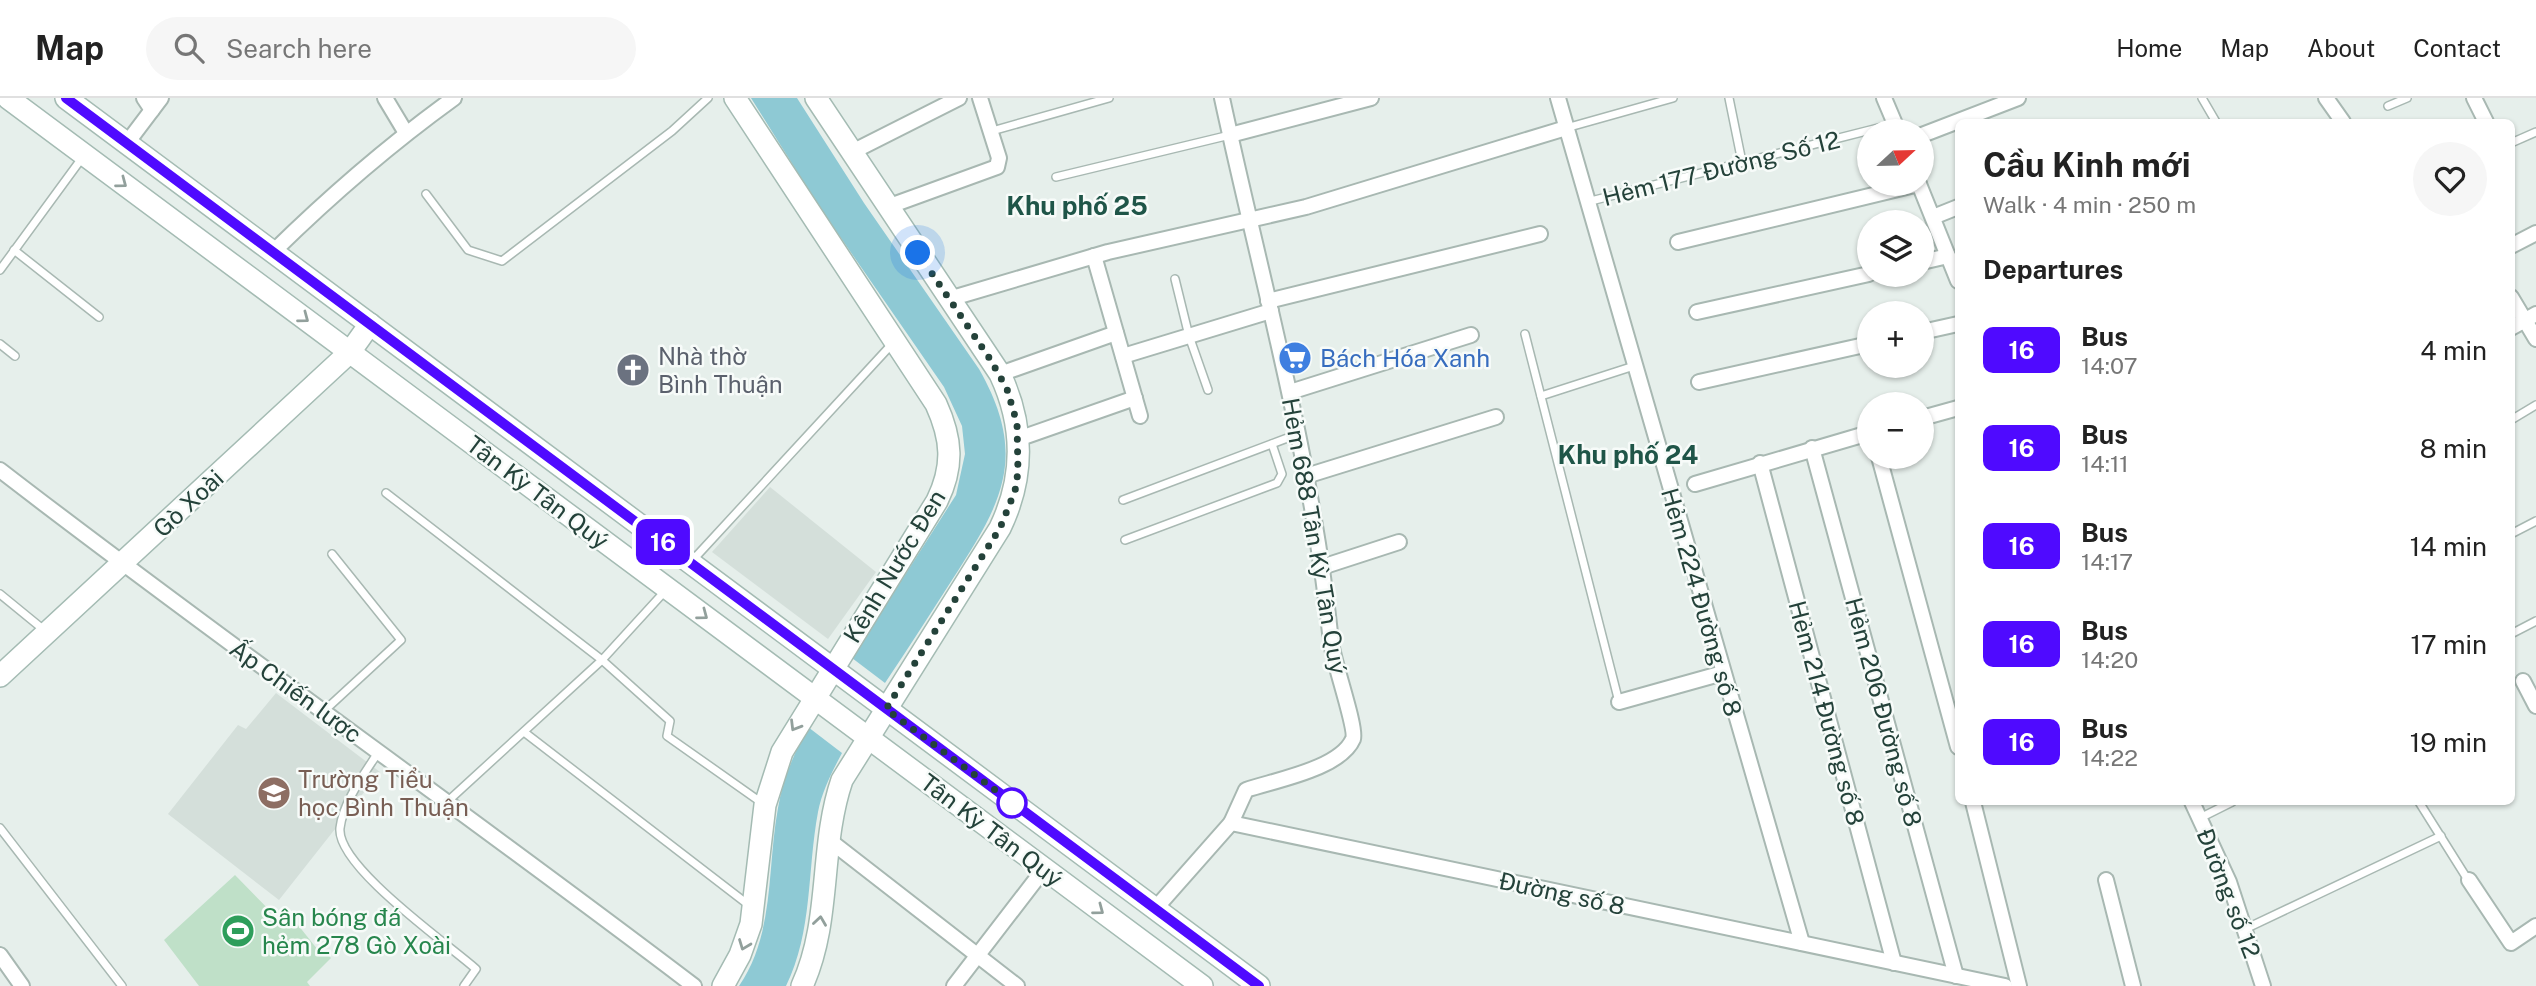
<!DOCTYPE html>
<html lang="en">
<head>
<meta charset="utf-8">
<style>
	:root { --surface:#fff; --page:#f6f6f6; --text:#222; --muted:#767676; --line:#e0e0e0 }
	body { margin:0; font-family:"Public Sans",sans-serif; background:var(--page); color:var(--text); height:100vh; display:flex; flex-direction:column; font-size:26px; white-space:nowrap }
	* { box-sizing:border-box; margin:0 }
	p { font-size:23px; color:var(--muted) }
	.icon { flex:none; width:38px; height:38px; fill:none; stroke:currentColor; stroke-width:2; stroke-linecap:round; stroke-linejoin:round }
	.map { position:relative; flex:1; overflow:hidden }
	.sheet { position:absolute; left:1955px; top:21px; width:560px; height:686px; display:flex; flex-direction:column; background:var(--surface); border-radius:10px; box-shadow:0 2px 5px #0004 }
	.sheet>* { flex:none }
	.badge { padding:0 14px; border-radius:10px; font-size:24px; line-height:46px }
	.needle { width:46px; rotate:68deg }
	.fabs { position:absolute; left:1857px; top:21px; display:grid; gap:14px }
	.fabs a { display:grid; place-items:center; width:77px; height:77px; border-radius:50%; background:var(--surface); box-shadow:0 2px 5px #0004; font-size:35px }
	.you { position:absolute; width:35px; height:35px; margin:-18px; border:5px solid #fff; border-radius:50%; background:#1a73e8; box-shadow:0 0 0 10px #1a73e833 }
	.map>.badge { position:absolute; translate:-50% -50%; box-shadow:0 0 0 4px #fff }
	h2 { padding:0 28px; font-size:26px; line-height:63px }
	.round { display:grid; place-items:center; flex:none; width:74px; height:74px; border-radius:37px; background:var(--page) }
	.head { display:flex; align-items:center; justify-content:space-between; height:119px; padding:0 28px }
	h1 { font-size:33px; font-weight:700; line-height:52px }
	ul { padding:0; list-style:none }
	li { display:flex; align-items:center; gap:21px; height:98px; padding:0 28px }
	li div { flex:1 }
	li b { display:block; font-size:26px }
	li em { font-style:normal }
	li .badge { min-width:77px; font-weight:700; text-align:center }
	header { display:flex; align-items:center; gap:42px; box-sizing:border-box; height:98px; padding:0 35px; background:var(--surface); border-bottom:2px solid var(--line) }
	header strong { font-size:33px }
	nav { display:flex; gap:38px; margin-inline-start:auto; font-size:24px }
	.search { width:490px; height:63px; background:var(--page); display:flex; align-items:center; gap:18px; box-sizing:border-box; padding:0 24px; border-radius:38px; color:var(--muted); font-size:26px }
	.map>svg:first-child { display:block }
	.built { fill:#d4dfda }
	.green { fill:#bfe0c8 }
	.water { fill:#8ec9d4 }
	.lines { fill:none; stroke-linecap:round; stroke-linejoin:round }
	.lane-casing { stroke:#a8b8b2; stroke-width:10 }
	.street-casing { stroke:#a8b8b2; stroke-width:18 }
	.secondary-casing { stroke:#a4bbb3; stroke-width:24 }
	.lane { stroke:#fff; stroke-width:7 }
	.street { stroke:#fff; stroke-width:14 }
	.secondary { stroke:#fff; stroke-width:21 }
	.oneway { stroke:#92a09c }
	.line-casing { stroke:#fff; stroke-width:16 }
	.line { stroke:#4f0aff; stroke-width:10 }
	.walk { stroke:#24423a; stroke-width:7; stroke-dasharray:0 12.6 }
	.stop-dot { fill:#fff; stroke:#4f0aff; stroke-width:3.5 }
	.labels { text-anchor:middle; dominant-baseline:central; stroke-width:5; stroke-linejoin:round; paint-order:stroke }
	.street-label { font-size:24px; fill:#24423a; stroke:#f7fbf9 }
	.worship-label { font-size:24px; fill:#5b616d; stroke:#f7fbf9; text-anchor:start }
	.shop-label { font-size:24px; fill:#366cbe; stroke:#f7fbf9; text-anchor:start }
	.education-label { font-size:24px; fill:#785e54; stroke:#f7fbf9; text-anchor:start }
	.leisure-label { font-size:24px; fill:#27864d; stroke:#f7fbf9; text-anchor:start }
	.neighbourhood-label { font-size:26px; font-weight:bold; fill:#1f5548; stroke:#f7fbf9 }
</style>
</head>
<body>
<header>
<strong>Map</strong>
<div class="search"><svg class="icon" aria-label="search" viewBox="0 0 24 24"><circle cx="10" cy="10" r="6"/><path d="M15 15l6 6"/></svg>Search here</div>
<nav><a>Home</a><a>Map</a><a>About</a><a>Contact</a></nav>
</header>
<div class="map">
<svg width="2536" height="888" viewBox="0 0 2536 888">
	<rect width="100%" height="100%" fill="#e6efeb"/>
	<g class="built">
		<path d="M770,389L876,474L828,541L712,454Z"/>
		<path d="M276,595L380,674L279,802L168,716L238,627L246,631Z"/>
	</g>
	<path class="green" d="M235,777L281,824L290,817L318,852L322,851L331,860L307,884L310,888H199L164,842Z"/>
	<g class="water">
		<path d="M751,0H797L864,105L979,271C1029,359 1002,405 952,482C930,516 908,551 885,585L852,560L956,397L965,356L962,328L944,289L816,104Z"/>
		<path d="M808,629L842,655C832,674 822,693 818,714C807,773 813,833 786,888H739C775,836 767,769 778,710C783,680 794,656 808,629Z"/>
	</g>
	<g class="lines">
		<defs>
			<g id="lane">
				<path d="M1729,0L1742,64"/>
				<path d="M2202,0L2216,24"/>
				<path d="M2388,8L2407,0"/>
				<path d="M1566,30L1673,0"/>
				<path d="M992,33L1109,0"/>
				<path d="M2511,45L2536,34"/>
				<path d="M1056,79L1230,37"/>
				<path d="M426,96L468,152L502,163L672,33L708,0"/>
				<path d="M1587,104L1894,26"/>
				<path d="M14,152L99,219"/>
				<path d="M0,172L82,60"/>
				<path d="M1175,181L1189,238L1208,292"/>
				<path d="M1525,236L1619,604"/>
				<path d="M0,246L15,258"/>
				<path d="M1541,298L1634,268"/>
				<path d="M2511,322L2536,307"/>
				<path d="M386,395L602,562L670,623L667,638L762,705"/>
				<path d="M1123,402L1298,336"/>
				<path d="M2511,436L2536,423"/>
				<path d="M1125,442L1277,385L1282,376L1272,346"/>
				<path d="M691,464L892,246"/>
				<path d="M0,496L44,532"/>
				<path d="M2511,536L2536,523"/>
				<path d="M324,613L401,542L332,456"/>
				<path d="M524,634L750,808"/>
				<path d="M379,653C365,675 343,704 340,730C336,768 448,846 476,871L464,888"/>
				<path d="M448,703L602,562L666,492"/>
				<path d="M2419,704L2468,782"/>
				<path d="M2200,720L2232,704"/>
				<path d="M0,730L122,888"/>
				<path d="M2245,831L2441,738"/>
			</g>
			<g id="street">
				<path d="M144,0L152,12"/>
				<path d="M385,0L406,35"/>
				<path d="M1222,0C1261,181 1312,359 1331,544C1333,563 1357,630 1353,641C1340,671 1275,682 1246,692L1231,725"/>
				<path d="M1558,0L1802,845"/>
				<path d="M1884,0L1898,33"/>
				<path d="M2326,0L2343,24"/>
				<path d="M2474,0L2486,24"/>
				<path d="M1230,37L1371,0"/>
				<path d="M1922,37L2018,0"/>
				<path d="M127,45L161,0"/>
				<path d="M850,55L959,0"/>
				<path d="M1919,86L1958,183"/>
				<path d="M887,109L997,69L999,60L980,0"/>
				<path d="M1933,119L1958,109"/>
				<path d="M1678,144L1919,86"/>
				<path d="M2511,148L2536,135"/>
				<path d="M273,154C330,98 389,47 454,0"/>
				<path d="M1094,158L1140,318"/>
				<path d="M1922,164L1948,158"/>
				<path d="M2511,199L2536,241"/>
				<path d="M949,201L1108,154L1306,109L1566,30"/>
				<path d="M1268,203L1540,136"/>
				<path d="M1697,214L1869,176"/>
				<path d="M2511,230L2536,216"/>
				<path d="M1922,234L1958,226"/>
				<path d="M1123,258L1271,213"/>
				<path d="M1000,276L1116,235"/>
				<path d="M1699,284L1869,246"/>
				<path d="M1290,294L1471,237"/>
				<path d="M1922,320L1958,310"/>
				<path d="M1018,341L1135,300"/>
				<path d="M1812,350L1956,878"/>
				<path d="M1879,359L1958,649"/>
				<path d="M1760,365L1894,865"/>
				<path d="M0,372C228,548 464,713 694,888"/>
				<path d="M1306,378L1496,319"/>
				<path d="M1695,386L1869,335"/>
				<path d="M1322,469L1399,444"/>
				<path d="M2523,583L2536,608"/>
				<path d="M1619,604L1723,575"/>
				<path d="M1973,704L2019,888"/>
				<path d="M2192,704L2229,784L2263,888"/>
				<path d="M829,742L1017,888"/>
				<path d="M2106,782L2133,888"/>
				<path d="M2469,782L2511,845L2536,828"/>
				<path d="M1155,811L1231,725L2005,888"/>
				<path d="M0,857L22,888"/>
				<path d="M954,888L1044,771"/>
			</g>
			<g id="secondary">
				<path d="M8,0L1202,888"/>
				<path d="M66,0L1259,888"/>
				<path d="M0,578L350,254L370,226"/>
				<path d="M723,888L740,857L751,826L765,707L782,654L937,403C954,368 952,341 936,306L735,0"/>
				<path d="M802,888C832,823 819,749 842,682L1000,430C1025,378 1024,327 1000,276L816,0"/>
			</g>
		</defs>
		<use href="#lane" class="lane-casing"/>
		<use href="#street" class="street-casing"/>
		<use href="#secondary" class="secondary-casing"/>
		<use href="#lane" class="lane"/>
		<use href="#street" class="street"/>
		<use href="#secondary" class="secondary"/>
	</g>
	<defs><path id="oneway-chevron" d="M-2-3.5L2.5 0L-2 3.5" fill="none" stroke-width="1.6" stroke-linecap="round" stroke-linejoin="round" transform="scale(1.75)"/></defs>
	<g class="oneway">
		<use href="#oneway-chevron" transform="translate(122 85) rotate(37)"/>
		<use href="#oneway-chevron" transform="translate(304 220) rotate(37)"/>
		<use href="#oneway-chevron" transform="translate(703 517) rotate(37)"/>
		<use href="#oneway-chevron" transform="translate(795 628) rotate(121)"/>
		<use href="#oneway-chevron" transform="translate(1099 812) rotate(37)"/>
		<use href="#oneway-chevron" transform="translate(820 823) rotate(-82)"/>
		<use href="#oneway-chevron" transform="translate(744 847) rotate(111)"/>
	</g>
	<g class="lines">
		<defs>
			<path id="line" d="M66,0L1259,888"/>
		</defs>
		<use href="#line" class="line-casing"/>
		<use href="#line" class="line"/>
		<path class="walk" d="M918,155L990,261L1007,291L1017,325L1018,374L1015,393L1000,430L886,611L1021,711L1012,705"/>
	</g>
	<defs>
		<symbol id="supermarket-disc" viewBox="-11 -11 22 22"><circle r="9.5" fill="#3f7fe0" stroke="#f7fbf9"/><path d="M-6-5.5h2.5l.6 2H6L4.5 2H-2.5L-4.4-4H-6ZM-1.5 3.2a1.3 1.3 0 1 0 .1 0ZM3 3.2a1.3 1.3 0 1 0 .1 0Z" fill="#fff"/></symbol>
		<symbol id="church-disc" viewBox="-11 -11 22 22"><circle r="9.5" fill="#6b7280" stroke="#f7fbf9"/><path d="M-1.2-6h2.4v3.5h3.3v2.4h-3.3V6h-2.4V-.1h-3.3v-2.4h3.3Z" fill="#fff"/></symbol>
		<symbol id="school-disc" viewBox="-11 -11 22 22"><circle r="9.5" fill="#8d6e63" stroke="#f7fbf9"/><path d="M0-5L7-2L0 1L-7-2ZM-4 1L0 2.5L4 1V4Q0 6-4 4Z" fill="#fff"/></symbol>
		<symbol id="stadium-disc" viewBox="-11 -11 22 22"><circle r="9.5" fill="#2e9e5b" stroke="#f7fbf9"/><path d="M0-5a6.5 5 0 1 0 0 10a6.5 5 0 1 0 0-10ZM-3.5-1.8h7v3.6h-7Z" fill="#fff"/></symbol>
	</defs>
	<g fill-rule="evenodd">
		<use href="#supermarket-disc" x="1276" y="241" width="38" height="38"/>
		<use href="#church-disc" x="614" y="253" width="38" height="38"/>
		<use href="#school-disc" x="255" y="676" width="38" height="38"/>
		<use href="#stadium-disc" x="219" y="814" width="38" height="38"/>
	</g>
	<circle class="stop-dot" cx="1012" cy="705" r="14"/>
	<g class="labels">
		<g class="street-label">
			<text transform="translate(1721 70) rotate(-14)">Hẻm 177 Đường Số 12</text>
			<text transform="translate(538 394) rotate(37)">Tân Kỳ Tân Quý</text>
			<text transform="translate(188 405) rotate(-43)">Gò Xoài</text>
			<text transform="translate(1315 438) rotate(80)">Hẻm 688 Tân Kỳ Tân Quý</text>
			<text transform="translate(894 468) rotate(-59)">Kênh Nước Đen</text>
			<text transform="translate(1702 504) rotate(74)">Hẻm 224 Đường số 8</text>
			<text transform="translate(296 593) rotate(36)">Ấp Chiến lược</text>
			<text transform="translate(1884 614) rotate(75)">Hẻm 206 Đường số 8</text>
			<text transform="translate(1827 615) rotate(75)">Hẻm 214 Đường số 8</text>
			<text transform="translate(992 732) rotate(37)">Tân Kỳ Tân Quý</text>
			<text transform="translate(1562 795) rotate(12)">Đường số 8</text>
			<text transform="translate(2229 795) rotate(69)">Đường số 12</text>
		</g>
		<g class="worship-label">
			<text x="658" y="258">Nhà thờ<tspan x="658" dy="28">Bình Thuận</tspan></text>
		</g>
		<g class="shop-label">
			<text x="1320" y="260">Bách Hóa Xanh</text>
		</g>
		<g class="education-label">
			<text x="298" y="681">Trường Tiểu<tspan x="298" dy="28">học Bình Thuận</tspan></text>
		</g>
		<g class="leisure-label">
			<text x="262" y="819">Sân bóng đá<tspan x="262" dy="28">hẻm 278 Gò Xoài</tspan></text>
		</g>
		<g class="neighbourhood-label">
			<text x="1077" y="107">Khu phố 25</text>
			<text x="1628" y="356">Khu phố 24</text>
		</g>
	</g>
</svg>
<div class="fabs">
<a><svg class="needle" viewBox="-14 -14 28 28"><path d="M0-13l5 13h-10z" fill="#e53935"/><path d="M0 13l5-13h-10z" fill="#767676"/></svg></a>
<a><svg class="icon" aria-label="layers" viewBox="0 0 24 24"><path d="M12 4l9 5-9 5-9-5zM3 14l9 5 9-5"/></svg></a>
<a>+</a>
<a>−</a>
</div>
<div class="you" style="left:918px;top:155px"></div>
<b class="badge" style="left:663px;top:444px;background:#4f0aff;color:#fff">16</b>
<section class="sheet">
<div class="head"><div><h1>Cầu Kinh mới</h1><p>Walk · 4 min · 250 m</p></div><a class="round"><svg class="icon" aria-label="heart" viewBox="0 0 24 24"><path d="M12 20l-8-8c-3-5 5-10 8-4 3-6 11-1 8 4z"/></svg></a></div>
<h2>Departures</h2>
<ul>
<li><span class="badge" style="background:#4f0aff;color:#fff">16</span><div><b>Bus</b><p>14:07</p></div><em>4 min</em></li>
<li><span class="badge" style="background:#4f0aff;color:#fff">16</span><div><b>Bus</b><p>14:11</p></div><em>8 min</em></li>
<li><span class="badge" style="background:#4f0aff;color:#fff">16</span><div><b>Bus</b><p>14:17</p></div><em>14 min</em></li>
<li><span class="badge" style="background:#4f0aff;color:#fff">16</span><div><b>Bus</b><p>14:20</p></div><em>17 min</em></li>
<li><span class="badge" style="background:#4f0aff;color:#fff">16</span><div><b>Bus</b><p>14:22</p></div><em>19 min</em></li>
</ul>
</section>
</div>
</body>
</html>
